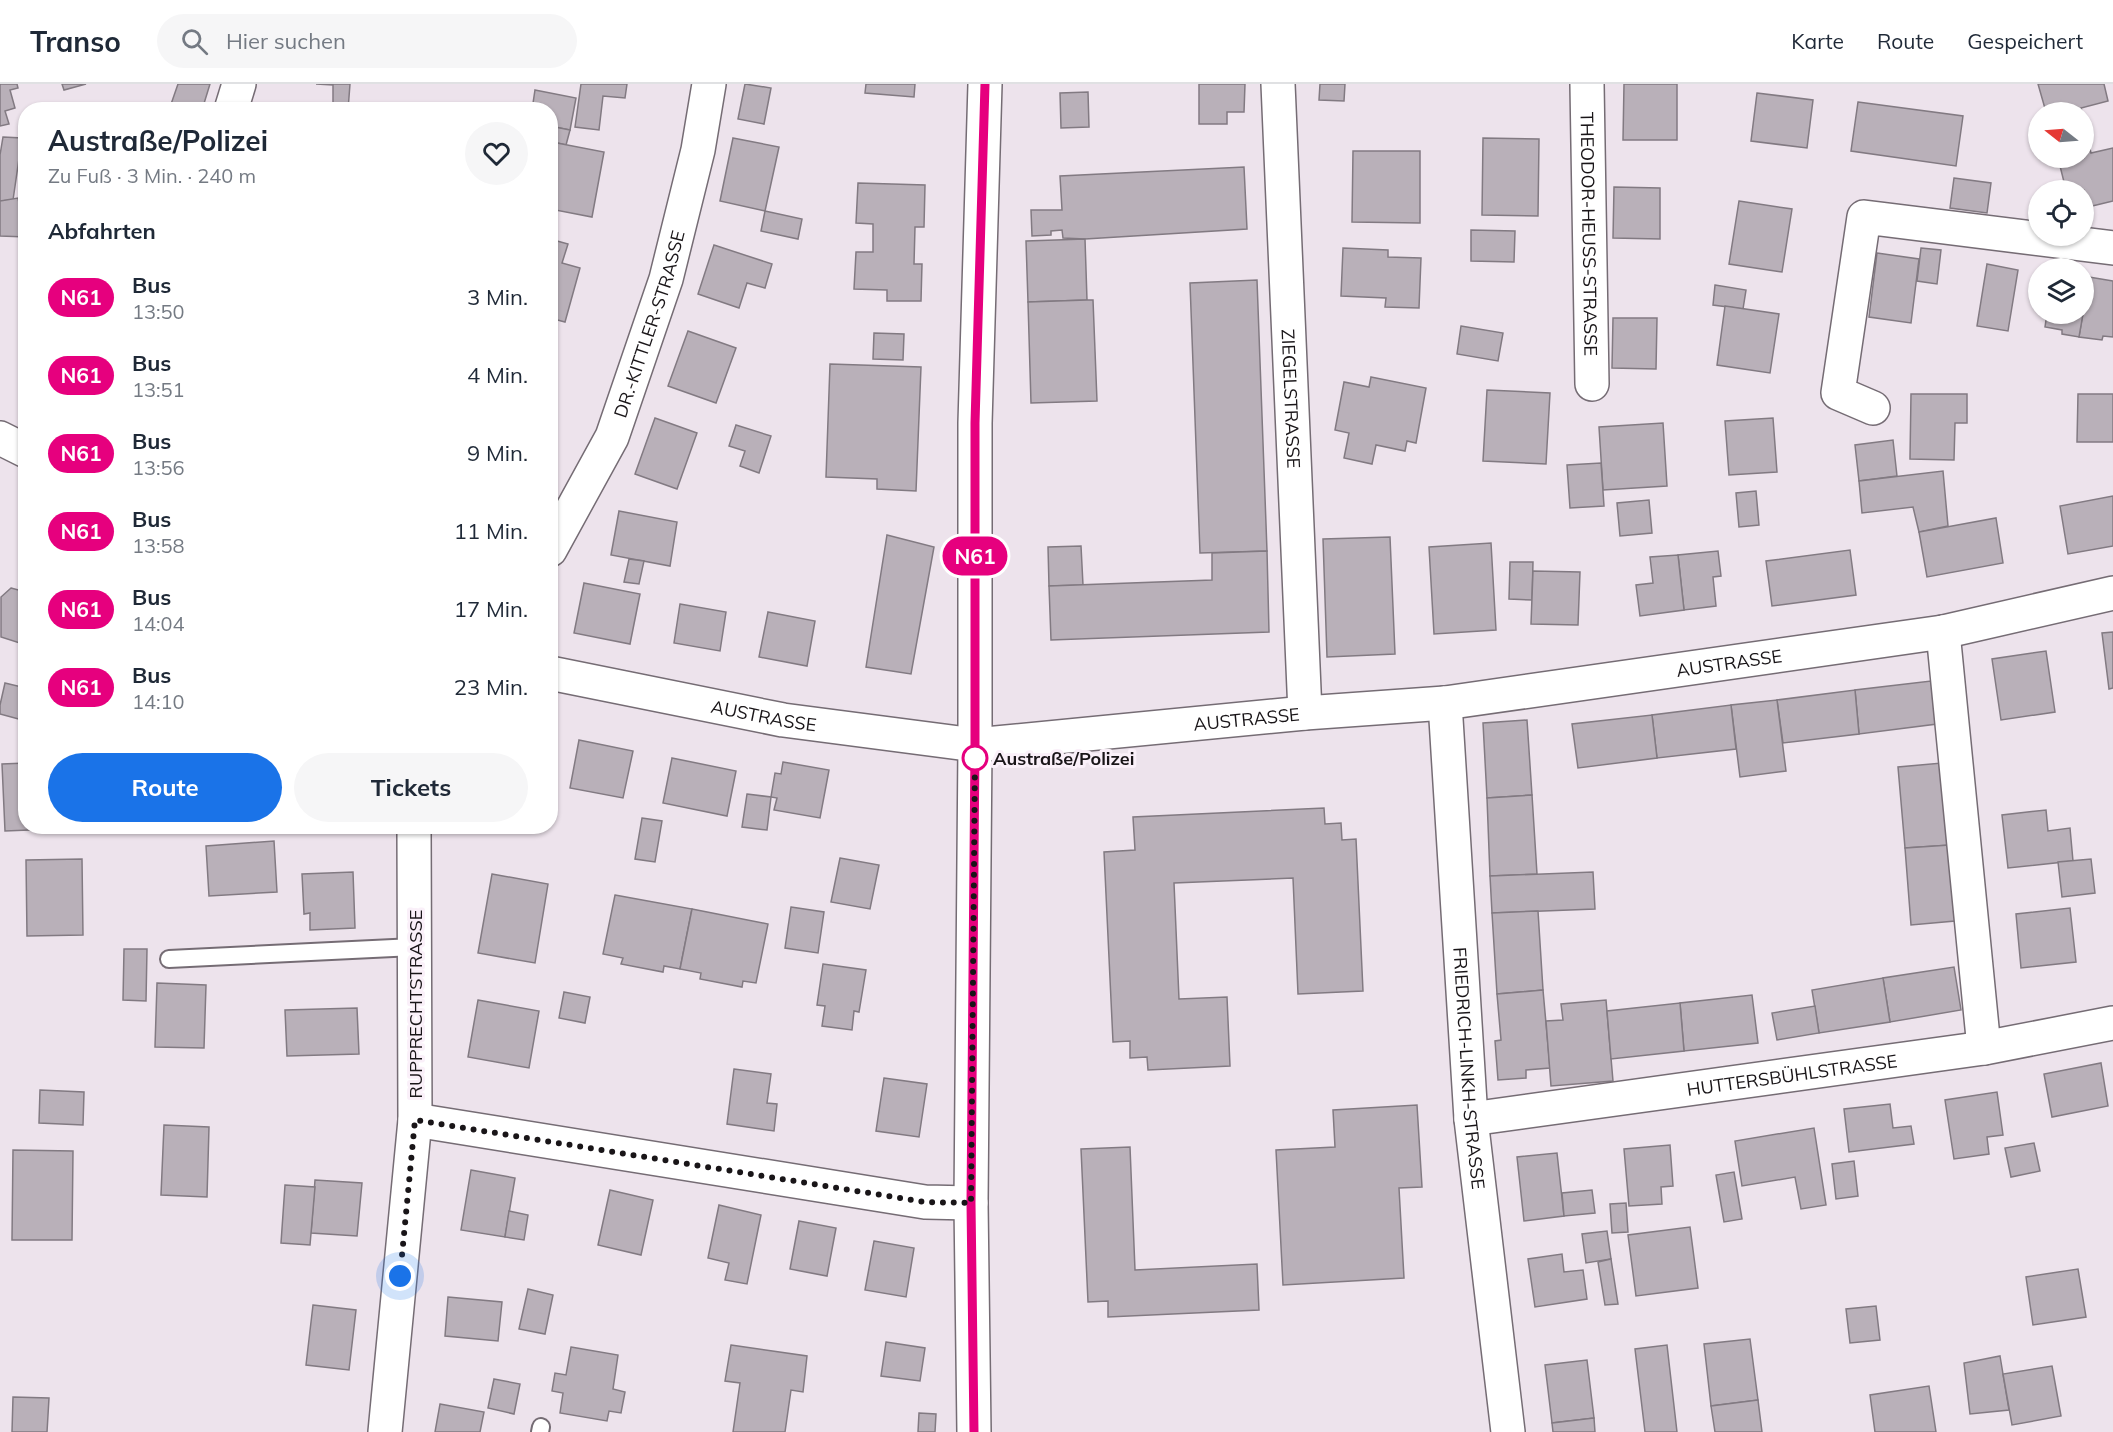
<!DOCTYPE html>
<html lang="de">
<head>
<meta charset="utf-8">
<style>
	:root { --surface:#fff; --page:#f6f6f7; --text:#1f2937; --muted:#747a83; --line:#e0e1e3; --accent:#1a73e8 }
	body { margin:0; font-family:Mulish,sans-serif; background:var(--page); color:var(--text); height:100vh; display:flex; flex-direction:column; font-size:22px; white-space:nowrap }
	* { box-sizing:border-box; margin:0 }
	p { font-size:20px; color:var(--muted) }
	.icon { flex:none; width:33px; height:33px; fill:none; stroke:currentColor; stroke-width:2; stroke-linecap:round; stroke-linejoin:round }
	.map { position:relative; flex:1; overflow:hidden }
	.details { position:absolute; left:18px; top:18px; width:540px; height:732px; display:flex; flex-direction:column; background:var(--surface); border-radius:24px; box-shadow:0 2px 4px #0004 }
	.details>* { flex:none }
	.badge { padding:0 12px; border-radius:20px; font-size:21px; line-height:39px }
	.needle { width:39px; rotate:287deg }
	.buttons { position:absolute; left:2028px; top:18px; display:grid; gap:12px }
	.buttons a { display:grid; place-items:center; width:66px; height:66px; border-radius:50%; background:var(--surface); box-shadow:0 2px 4px #0004; font-size:30px }
	.you { position:absolute; width:30px; height:30px; margin:-15px; border:4px solid #fff; border-radius:50%; background:#1a73e8; box-shadow:0 0 0 9px #1a73e833 }
	.map>.badge { position:absolute; translate:-50% -50%; box-shadow:0 0 0 3px #fff }
	h2 { padding:0 30px; font-size:22px; line-height:54px }
	.round { display:grid; place-items:center; flex:none; width:63px; height:63px; border-radius:32px; background:var(--page) }
	.overview { display:flex; align-items:center; justify-content:space-between; height:102px; padding:0 30px }
	h1 { font-size:28px; font-weight:700; line-height:45px }
	.cta { display:flex; gap:12px; margin-top:auto; padding:12px 30px }
	.cta a { flex:1; height:69px; border-radius:36px; background:var(--accent); color:#fff; font-size:24px; font-weight:700; line-height:69px; text-align:center }
	.cta a+a { background:var(--page); color:var(--text) }
	ul { padding:0; list-style:none }
	li { display:flex; align-items:center; gap:18px; height:78px; padding:0 30px }
	li div { flex:1 }
	li b { display:block; font-size:22px }
	li em { font-style:normal }
	li .badge { min-width:66px; font-weight:700; text-align:center }
	header { display:flex; align-items:center; gap:36px; box-sizing:border-box; height:84px; padding:0 30px; background:var(--surface); border-bottom:2px solid var(--line) }
	header strong { font-size:28px }
	nav { display:flex; gap:33px; margin-inline-start:auto; font-size:21px }
	.search { width:420px; height:54px; background:var(--page); display:flex; align-items:center; gap:15px; box-sizing:border-box; padding:0 21px; border-radius:33px; color:var(--muted); font-size:22px }
	.map>svg:first-child { display:block }
	.building { fill:#b9b0b9; stroke:#827a82; stroke-width:1.5 }
	.lines { fill:none; stroke-linecap:round; stroke-linejoin:round }
	.lane-casing { stroke:#756c74; stroke-width:20 }
	.street-casing { stroke:#756c74; stroke-width:36 }
	.secondary-casing { stroke:#756c74; stroke-width:36 }
	.lane { stroke:#fff; stroke-width:16 }
	.street { stroke:#fff; stroke-width:33 }
	.secondary { stroke:#fff; stroke-width:33 }
	.line-casing { stroke:#fff; stroke-width:14 }
	.line { stroke:#e6007e; stroke-width:9 }
	.walk { stroke:#191518; stroke-width:6; stroke-dasharray:0 10.8 }
	.stop-dot { fill:#fff; stroke:#e6007e; stroke-width:3 }
	.labels { text-anchor:middle; dominant-baseline:central; stroke-width:6; stroke-linejoin:round; paint-order:stroke }
	.street-label { font-size:18px; fill:#191518; stroke:#faf0f9 }
	.stop-label { font-size:18px; font-weight:bold; fill:#191518; stroke:#faf0f9; text-anchor:start }
</style>
</head>
<body>
<header>
<strong>Transo</strong>
<div class="search"><svg class="icon" aria-label="search" viewBox="0 0 24 24"><circle cx="10" cy="10" r="6"/><path d="M15 15l6 6"/></svg>Hier suchen</div>
<nav><a>Karte</a><a>Route</a><a>Gespeichert</a></nav>
</header>
<div class="map">
<svg width="2113" height="1348" viewBox="0 0 2113 1348">
	<rect width="100%" height="100%" fill="#ede3ec"/>
	<g class="building">
		<path d="M0,0H17L18,4L10,6L15,24L5,27L9,40L0,42Z"/>
		<path d="M62,0H86L64,6Z"/>
		<path d="M178,0H210L202,26H169Z"/>
		<path d="M316,0H350L348,26H333V1Z"/>
		<path d="M581,0H627L625,14L603,12L599,46L575,43Z"/>
		<path d="M745,0L771,4L764,40L738,35Z"/>
		<path d="M866,0H915L914,13L865,9Z"/>
		<path d="M1199,0H1245L1244,28H1227V40H1199Z"/>
		<path d="M1320,0H1345L1344,17L1319,16Z"/>
		<path d="M1624,0H1677V56H1623Z"/>
		<path d="M2038,0H2104L2108,17L2081,24L2082,28H2046Z"/>
		<path d="M535,6L576,14L570,46L550,42V26H532Z"/>
		<path d="M1088,8L1089,43L1061,44L1060,9Z"/>
		<path d="M1757,9L1813,16L1807,64L1751,57Z"/>
		<path d="M1858,18L1963,32L1956,82L1851,67Z"/>
		<path d="M550,42L570,46L566,61L557,59L553,73H550Z"/>
		<path d="M2084,45H2085L2091,69L2113,64V117L2084,124V106H2066L2058,74H2084Z"/>
		<path d="M3,53L22,54L13,116L0,117V71Z"/>
		<path d="M733,54L779,63L765,127L720,117Z"/>
		<path d="M1483,54L1539,55L1538,132L1482,131Z"/>
		<path d="M557,59L604,68L592,133L550,125V88Z"/>
		<path d="M1353,67H1420V139L1352,138Z"/>
		<path d="M1244,83L1247,145L1085,155L1063,154L1062,146L1051,147V151L1032,152L1031,126H1062L1060,92Z"/>
		<path d="M1954,94L1991,99L1987,129L1950,124Z"/>
		<path d="M858,99L925,101L924,143H915L914,180H922L921,217H887V206L854,205L856,168H873V140L856,139Z"/>
		<path d="M1614,103L1660,104V155L1613,154Z"/>
		<path d="M18,114L26,153L0,152V117Z"/>
		<path d="M1739,117L1792,125L1782,188L1729,180Z"/>
		<path d="M765,127L802,135L798,155L761,147Z"/>
		<path d="M1471,146L1515,147L1514,178L1471,177Z"/>
		<path d="M550,155L568,160L562,179L580,184L565,238L550,234Z"/>
		<path d="M1085,155L1087,216L1028,218L1026,157Z"/>
		<path d="M714,161L772,180L765,204L747,199L739,224L698,210Z"/>
		<path d="M1343,164L1388,166V173L1421,174L1419,224L1385,223L1386,214L1341,212Z"/>
		<path d="M1921,164L1941,166L1937,200L1917,197Z"/>
		<path d="M1877,169L1919,175L1911,239L1869,233Z"/>
		<path d="M1987,180L2018,186L2008,247L1977,242Z"/>
		<path d="M2084,192L2089,193L2084,226Z"/>
		<path d="M2089,193L2113,197V253L2103,252L2102,256L2079,253Z"/>
		<path d="M1257,196L1267,467L1200,469L1190,199Z"/>
		<path d="M1715,201L1746,206L1743,225L1713,221Z"/>
		<path d="M1087,216H1093L1097,317L1031,319L1028,218Z"/>
		<path d="M1725,222L1779,230L1770,289L1717,281Z"/>
		<path d="M2047,230H2083L2079,253L2062,250V246L2045,243Z"/>
		<path d="M1613,234H1657L1656,285L1612,284Z"/>
		<path d="M1461,242L1503,249L1498,277L1457,270Z"/>
		<path d="M688,247L736,264L716,319L668,302Z"/>
		<path d="M874,249L904,250L903,276L873,275Z"/>
		<path d="M830,280L921,283L916,407L877,405V395L826,393Z"/>
		<path d="M1371,293L1426,304L1416,359L1407,357L1405,367L1376,361L1372,380L1344,374L1349,349L1335,346L1344,298L1369,303Z"/>
		<path d="M1487,306L1550,309L1546,380L1483,377Z"/>
		<path d="M1911,310H1967V339H1955L1954,376L1910,375Z"/>
		<path d="M2078,310H2113V358H2077Z"/>
		<path d="M655,334L697,349L677,405L635,390Z"/>
		<path d="M1773,334L1777,388L1729,391L1725,337Z"/>
		<path d="M1663,339L1667,402L1603,406L1599,343Z"/>
		<path d="M736,341L771,352L759,389L740,382L745,367L729,362Z"/>
		<path d="M1893,356L1897,392L1859,397L1855,361Z"/>
		<path d="M1601,379L1604,422L1570,424L1567,381Z"/>
		<path d="M1943,387L1948,442L1919,448L1913,423L1862,429L1859,397Z"/>
		<path d="M1756,407L1759,441L1739,443L1736,409Z"/>
		<path d="M2113,412V462L2068,470L2060,422Z"/>
		<path d="M1649,416L1652,449L1620,452L1617,419Z"/>
		<path d="M619,427L677,438L670,482L611,471Z"/>
		<path d="M1996,434L2003,479L1927,493L1919,448Z"/>
		<path d="M887,451L934,463L911,590L866,583Z"/>
		<path d="M1390,453L1395,570L1327,573L1323,455Z"/>
		<path d="M1491,459L1496,546L1434,550L1429,463Z"/>
		<path d="M1081,462L1083,501L1049,502L1048,463Z"/>
		<path d="M1850,466L1856,511L1772,522L1766,477Z"/>
		<path d="M1267,467L1269,548L1051,556L1049,502L1212,496V469Z"/>
		<path d="M1718,467L1721,492L1713,493L1716,522L1684,526L1678,471Z"/>
		<path d="M1678,471L1684,526L1640,532L1636,501L1653,499L1650,473Z"/>
		<path d="M629,475L644,477L639,500L624,498Z"/>
		<path d="M1510,478H1533L1532,516L1509,515Z"/>
		<path d="M1533,487L1580,488L1578,541L1531,540Z"/>
		<path d="M584,499L640,510L630,560L574,549Z"/>
		<path d="M11,504L26,508V561L1,553V513Z"/>
		<path d="M680,520L726,528L720,567L674,559Z"/>
		<path d="M768,528L815,537L807,582L759,573Z"/>
		<path d="M2113,548V604L2109,605L2102,549Z"/>
		<path d="M2046,567L2055,628L2001,636L1992,575Z"/>
		<path d="M1931,597L1937,640L1859,650L1855,606Z"/>
		<path d="M5,599L26,604V637L0,630V621Z"/>
		<path d="M1855,606L1859,650L1783,659L1777,616Z"/>
		<path d="M1777,616L1786,687L1740,693L1731,621Z"/>
		<path d="M1731,621L1736,665L1657,674L1652,631Z"/>
		<path d="M1652,631L1657,674L1578,684L1572,640Z"/>
		<path d="M1527,636L1532,711L1487,714L1483,639Z"/>
		<path d="M579,656L633,667L623,714L570,704Z"/>
		<path d="M672,674L736,687L727,732L663,719Z"/>
		<path d="M783,678L829,686L820,734L774,726L777,714L771,713L775,689L781,690Z"/>
		<path d="M26,679V742H54V745L5,747L2,680Z"/>
		<path d="M1942,679L1950,761L1905,764L1898,683Z"/>
		<path d="M747,710L771,713L767,746L742,743Z"/>
		<path d="M1532,711L1537,790L1490,792L1487,714Z"/>
		<path d="M1324,724L1325,740L1341,739L1342,756L1356,755L1363,907L1298,910L1293,794L1174,799L1179,915L1227,913L1230,982L1148,986L1147,973L1130,974V957L1113,958L1104,768L1135,766L1133,733Z"/>
		<path d="M2046,726L2048,747L2070,744L2073,777L2008,784L2002,731Z"/>
		<path d="M642,734L662,737L655,778L635,775Z"/>
		<path d="M274,757L277,808L209,812L206,762Z"/>
		<path d="M1950,761L1955,837L1911,841L1905,764Z"/>
		<path d="M840,774L879,781L870,825L831,818Z"/>
		<path d="M82,775L83,851L27,852L26,776Z"/>
		<path d="M2091,775L2095,809L2062,813L2058,778Z"/>
		<path d="M353,788L355,844L310,846V829L304,830L302,790Z"/>
		<path d="M1593,788L1595,825L1492,829L1490,792Z"/>
		<path d="M492,790L548,800L535,879L478,869Z"/>
		<path d="M615,811L692,825L680,885L664,882L663,888L621,880L623,874L603,870Z"/>
		<path d="M791,823L824,828L818,869L785,864Z"/>
		<path d="M2070,824L2076,878L2021,884L2016,830Z"/>
		<path d="M692,825L768,840L756,899L743,897L742,903L700,895L701,889L680,885Z"/>
		<path d="M1538,827L1543,906L1497,910L1492,829Z"/>
		<path d="M124,865H147L146,917L123,916Z"/>
		<path d="M823,880L866,886L859,928L854,927L852,946L822,942L825,922L817,921Z"/>
		<path d="M1954,883L1961,926L1890,938L1883,894Z"/>
		<path d="M1883,894L1890,938L1819,949L1812,906Z"/>
		<path d="M157,899L206,901L204,964L155,963Z"/>
		<path d="M1543,906L1550,984L1526,986V994L1498,996L1495,957L1501,956L1497,910Z"/>
		<path d="M564,908L590,913L585,939L559,934Z"/>
		<path d="M1752,911L1758,959L1684,967L1680,919Z"/>
		<path d="M478,916L539,927L529,984L468,973Z"/>
		<path d="M1606,916L1613,997L1551,1002L1546,937L1563,936L1561,920Z"/>
		<path d="M1680,919L1684,967L1611,975L1607,927Z"/>
		<path d="M1815,922L1819,949L1777,956L1772,929Z"/>
		<path d="M357,924L359,970L287,972L285,926Z"/>
		<path d="M2101,979L2108,1022L2052,1033L2044,990Z"/>
		<path d="M734,985L771,990L767,1019L777,1020L774,1047L727,1040Z"/>
		<path d="M884,994L927,1000L919,1053L876,1047Z"/>
		<path d="M40,1006L84,1008L83,1041L39,1039Z"/>
		<path d="M1997,1008L2003,1051L1987,1053L1989,1070L1954,1075L1945,1016Z"/>
		<path d="M1890,1020L1893,1044L1911,1042L1914,1060L1849,1068L1844,1025Z"/>
		<path d="M1417,1021L1422,1103L1399,1104L1404,1194L1283,1201L1276,1066L1335,1063L1333,1026Z"/>
		<path d="M164,1041L209,1043L207,1113L161,1111Z"/>
		<path d="M1814,1044L1826,1121L1801,1125L1795,1093L1742,1102L1735,1057Z"/>
		<path d="M2034,1059L2040,1087L2011,1093L2005,1064Z"/>
		<path d="M1670,1061L1673,1102L1661,1103L1662,1120L1629,1122L1624,1065Z"/>
		<path d="M1130,1063L1135,1186L1257,1180L1259,1226L1108,1233V1217L1088,1218L1081,1065Z"/>
		<path d="M13,1066L73,1067L72,1156H12Z"/>
		<path d="M1557,1069L1564,1132L1524,1137L1517,1073Z"/>
		<path d="M1854,1077L1858,1112L1836,1115L1832,1080Z"/>
		<path d="M471,1086L515,1094L505,1153L461,1146Z"/>
		<path d="M1734,1088L1742,1135L1724,1138L1716,1091Z"/>
		<path d="M315,1096L362,1099L357,1152L311,1149Z"/>
		<path d="M285,1101L315,1103L310,1161L281,1159Z"/>
		<path d="M610,1106L653,1116L641,1171L598,1161Z"/>
		<path d="M1592,1106L1595,1129L1564,1132L1562,1109Z"/>
		<path d="M1626,1119L1628,1148L1612,1149L1610,1120Z"/>
		<path d="M719,1121L761,1131L747,1200L725,1196L729,1179L708,1174Z"/>
		<path d="M509,1127L528,1131L524,1156L505,1153Z"/>
		<path d="M799,1137L836,1144L827,1192L790,1185Z"/>
		<path d="M1690,1143L1698,1204L1636,1212L1628,1151Z"/>
		<path d="M1607,1147L1611,1175L1586,1179L1582,1150Z"/>
		<path d="M874,1157L914,1164L906,1213L865,1206Z"/>
		<path d="M1562,1170L1564,1188L1583,1186L1587,1215L1535,1223L1528,1175Z"/>
		<path d="M1611,1175L1618,1220L1605,1221L1598,1178Z"/>
		<path d="M2078,1185L2086,1233L2033,1241L2026,1193Z"/>
		<path d="M528,1205L553,1211L545,1250L519,1245Z"/>
		<path d="M448,1213L502,1218L498,1257L445,1252Z"/>
		<path d="M313,1221L356,1226L349,1286L306,1281Z"/>
		<path d="M1876,1222L1880,1256L1850,1259L1846,1225Z"/>
		<path d="M1750,1255L1758,1316L1711,1322L1704,1260Z"/>
		<path d="M886,1258L925,1264L920,1297L881,1292Z"/>
		<path d="M731,1261L807,1272L803,1308L791,1306L785,1348H733L740,1299L725,1297Z"/>
		<path d="M1667,1261L1677,1348H1645L1635,1265Z"/>
		<path d="M571,1263L618,1271L613,1305L625,1308L621,1329L609,1327L607,1337L560,1329L563,1309L552,1307L555,1289L566,1291Z"/>
		<path d="M2000,1272L2009,1326L1970,1330L1964,1279Z"/>
		<path d="M1587,1276L1594,1334L1552,1339L1545,1281Z"/>
		<path d="M2052,1282L2061,1332L2012,1341L2003,1290Z"/>
		<path d="M494,1295L520,1300L514,1330L488,1324Z"/>
		<path d="M1929,1302L1936,1348H1875L1870,1311Z"/>
		<path d="M13,1313L49,1314L47,1348H12Z"/>
		<path d="M1758,1316L1762,1348H1715L1711,1322Z"/>
		<path d="M440,1320L484,1328L480,1348H435Z"/>
		<path d="M919,1329L936,1330L935,1348H918Z"/>
		<path d="M1594,1334L1595,1348H1553L1552,1339Z"/>
	</g>
	<g class="lines">
		<defs>
			<g id="lane">
				<path d="M169,875L414,863"/>
				<path d="M540,1348L541,1343"/>
			</g>
			<g id="street">
				<path id="s1" d="M1278,0L1305,629"/>
				<path id="s2" d="M1587,0L1592,300"/>
				<path d="M231,26L239,0"/>
				<path d="M1873,324L1838,309L1864,133L2113,164"/>
				<path d="M0,354L26,367"/>
				<path id="s3" d="M550,466L612,353L666,195L698,66L709,0"/>
				<path d="M1943,548L1984,964"/>
				<path id="s4" d="M550,589L783,636L975,661L1305,629L1445,619L1943,548L2113,509"/>
				<path id="s5" d="M1445,619L1471,1035L1508,1348"/>
				<path id="s6" d="M1471,1035L1984,964L2113,939"/>
				<path d="M415,1036L925,1118L971,1119"/>
				<path d="M385,1348L415,1036L414,742"/>
			</g>
			<path id="secondary" d="M974,1348L971,1119L975,661V339L985,0"/>
		</defs>
		<use href="#lane" class="lane-casing"/>
		<use href="#street" class="street-casing"/>
		<use href="#secondary" class="secondary-casing"/>
		<use href="#lane" class="lane"/>
		<use href="#street" class="street"/>
		<use href="#secondary" class="secondary"/>
	</g>
	<g class="lines">
		<defs>
			<path id="line" d="M974,1348L971,1119L975,661V339L985,0"/>
		</defs>
		<use href="#line" class="line-casing"/>
		<use href="#line" class="line"/>
		<path class="walk" d="M400,1192L415,1036L925,1118L971,1119L975,674"/>
	</g>
	<circle class="stop-dot" cx="975" cy="674" r="12"/>
	<g class="labels">
		<g class="street-label">
			<text stroke="none"><textPath href="#s2" startOffset="150">THEODOR-HEUSS-STRASSE</textPath></text>
			<text stroke="none"><textPath href="#s3" startOffset="248">DR.-KITTLER-STRASSE</textPath></text>
			<text stroke="none"><textPath href="#s1" startOffset="315">ZIEGELSTRASSE</textPath></text>
			<text stroke="none"><textPath href="#s4" startOffset="1190">AUSTRASSE</textPath></text>
			<text stroke="none"><textPath href="#s4" startOffset="218">AUSTRASSE</textPath></text>
			<text stroke="none"><textPath href="#s4" startOffset="704">AUSTRASSE</textPath></text>
			<text transform="translate(415 920) rotate(-90)">RUPPRECHTSTRASSE</text>
			<text stroke="none"><textPath href="#s5" startOffset="366">FRIEDRICH-LINKH-STRASSE</textPath></text>
			<text stroke="none"><textPath href="#s6" startOffset="324">HUTTERSBÜHLSTRASSE</textPath></text>
		</g>
		<g class="stop-label">
			<text x="993" y="674">Austraße/Polizei</text>
		</g>
	</g>
</svg>
<div class="buttons">
<a><svg class="needle" viewBox="-14 -14 28 28"><path d="M0-13l5 13h-10z" fill="#e53935"/><path d="M0 13l5-13h-10z" fill="#747a83"/></svg></a>
<a><svg class="icon" aria-label="locate" viewBox="0 0 24 24"><circle cx="12" cy="12" r="6"/><path d="M12 2v4M12 18v4M2 12h4M18 12h4"/></svg></a>
<a><svg class="icon" aria-label="layers" viewBox="0 0 24 24"><path d="M12 4l9 5-9 5-9-5zM3 14l9 5 9-5"/></svg></a>
</div>
<div class="you" style="left:400px;top:1192px"></div>
<b class="badge" style="left:975px;top:472px;background:#e6007e;color:#fff">N61</b>
<section class="details">
<div class="overview"><div><h1>Austraße/Polizei</h1><p>Zu Fuß · 3 Min. · 240 m</p></div><a class="round"><svg class="icon" aria-label="heart" viewBox="0 0 24 24"><path d="M12 20l-8-8c-3-5 5-10 8-4 3-6 11-1 8 4z"/></svg></a></div>
<h2>Abfahrten</h2>
<ul>
<li><span class="badge" style="background:#e6007e;color:#fff">N61</span><div><b>Bus</b><p>13:50</p></div><em>3 Min.</em></li>
<li><span class="badge" style="background:#e6007e;color:#fff">N61</span><div><b>Bus</b><p>13:51</p></div><em>4 Min.</em></li>
<li><span class="badge" style="background:#e6007e;color:#fff">N61</span><div><b>Bus</b><p>13:56</p></div><em>9 Min.</em></li>
<li><span class="badge" style="background:#e6007e;color:#fff">N61</span><div><b>Bus</b><p>13:58</p></div><em>11 Min.</em></li>
<li><span class="badge" style="background:#e6007e;color:#fff">N61</span><div><b>Bus</b><p>14:04</p></div><em>17 Min.</em></li>
<li><span class="badge" style="background:#e6007e;color:#fff">N61</span><div><b>Bus</b><p>14:10</p></div><em>23 Min.</em></li>
</ul>
<div class="cta"><a>Route</a><a>Tickets</a></div>
</section>
</div>
</body>
</html>
